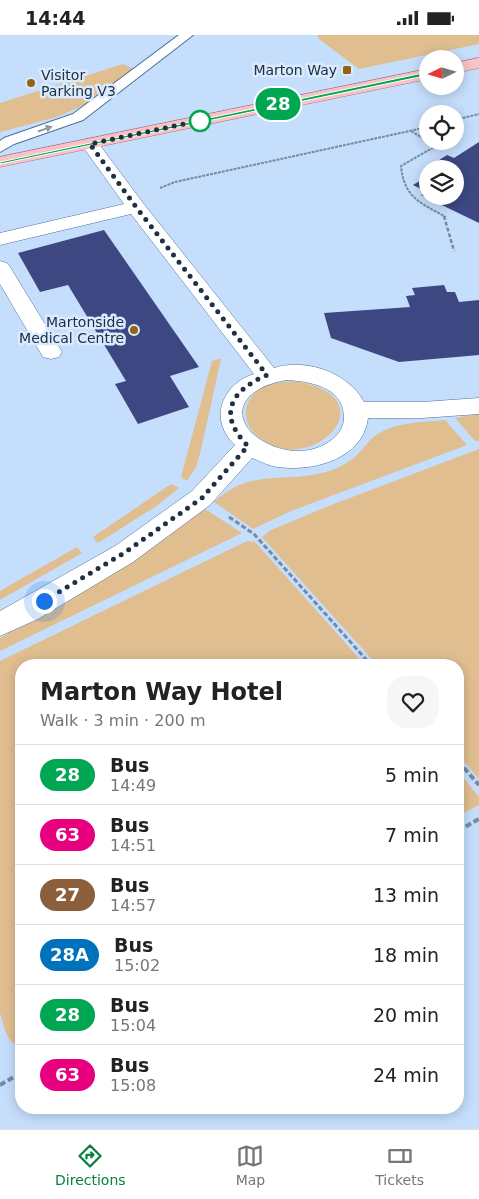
<!DOCTYPE html>
<html lang="en">
<head>
<meta charset="utf-8">
<style>
	:root { --surface:#fff; --page:#f6f6f6; --text:#222; --muted:#767676; --line:#e0e0e0; --accent:#0b8043 }
	body { margin:0; font-family:"DejaVu Sans",sans-serif; background:var(--page); color:var(--text); height:100vh; display:flex; flex-direction:column; font-size:19px; white-space:nowrap }
	* { box-sizing:border-box; margin:0 }
	p { font-size:16px; color:var(--muted) }
	.icon { flex:none; width:28px; height:28px; fill:none; stroke:currentColor; stroke-width:2; stroke-linecap:round; stroke-linejoin:round }
	.map { position:relative; flex:1; overflow:hidden }
	.drawer { position:absolute; left:15px; top:624px; width:449px; height:455px; display:flex; flex-direction:column; background:var(--surface); border-radius:20px; box-shadow:0 2px 12px #0003 }
	.drawer>* { flex:none }
	.badge { padding:0 10px; border-radius:16px; font-size:18px; line-height:32px }
	.needle { width:32px; rotate:265deg }
	.controls { position:absolute; left:419px; top:15px; display:grid; gap:10px }
	.controls a { display:grid; place-items:center; width:45px; height:45px; border-radius:50%; background:var(--surface); box-shadow:0 2px 12px #0003; font-size:25px }
	.you { position:absolute; width:25px; height:25px; margin:-12px; border:4px solid #fff; border-radius:50%; background:#1a73e8; box-shadow:0 0 0 8px #1a73e833 }
	.map>.badge { position:absolute; translate:-50% -50%; box-shadow:0 0 0 2px #fff }
	.round { display:grid; place-items:center; flex:none; width:52px; height:52px; border-radius:20px; background:var(--page) }
	.overview { display:flex; align-items:center; justify-content:space-between; height:85px; padding:0 25px }
	h1 { font-size:24px; font-weight:600; line-height:38px }
	ul { padding:0; list-style:none }
	li { display:flex; align-items:center; gap:15px; height:60px; padding:0 25px; border-top:1px solid var(--line) }
	li div { flex:1 }
	li b { display:block; font-size:19px }
	li em { font-style:normal }
	li .badge { min-width:55px; font-weight:700; text-align:center }
	.status { display:flex; justify-content:space-between; align-items:center; height:35px; padding:0 25px; background:var(--surface); direction:ltr }
	.status svg { height:14px; fill:currentColor }
	.menu { display:flex; justify-content:space-around; align-items:center; height:70px; border-top:1px solid var(--line); background:var(--surface); font-size:14px; color:var(--muted) }
	.menu a { display:grid; justify-items:center; gap:2px }
	.menu .active { color:var(--accent) }
	.map>svg:first-child { display:block }
	.green { fill:#e0be90 }
	.building { fill:#3d4883 }
	.lines { fill:none; stroke-linecap:round; stroke-linejoin:round }
	.lane-casing { stroke:#4a709d; stroke-width:2 }
	.street-casing { stroke:#4a709d; stroke-width:1 }
	.primary-casing { stroke:#aa7581; stroke-width:1 }
	.path-far3 { stroke:#768aa3; stroke-width:2; stroke-dasharray:3 1; stroke-linecap:butt }
	.path-far2 { stroke:#768aa3; stroke-width:2.5; stroke-dasharray:4 2; stroke-linecap:butt }
	.path-far1 { stroke:#768aa3; stroke-width:3; stroke-dasharray:5 2.5; stroke-linecap:butt }
	.path { stroke:#768aa3; stroke-width:4; stroke-dasharray:6 3; stroke-linecap:butt }
	.lane { fill:#fff; fill-rule:evenodd }
	.street { fill:#fff; fill-rule:evenodd }
	.primary { fill:#f8c2c7; fill-rule:evenodd }
	.oneway { fill:#9098a1 }
	.line { fill:#00a651; stroke:#fff }
	.walk { stroke:#203043; stroke-width:5; stroke-dasharray:0 9 }
	.poi-dot { fill:#936311; stroke:#daeaff; stroke-width:2 }
	.stop-dot { fill:#fff; stroke:#00a651; stroke-width:2.5 }
	.labels { text-anchor:middle; dominant-baseline:central; stroke-width:5; stroke-linejoin:round; paint-order:stroke }
	.far-poi-label { font-size:14px; fill:#203043; stroke:#daeaff; text-anchor:end }
</style>
</head>
<body>
<div class="status"><b>14:44</b><svg viewBox="0 0 49 12"><path d="M0 12V9h3v3zM5 12V6h3v6zM10 12V3h3v9zM15 12V0h3v12zM26 1h20v11H26zM47 4h2v5h-2z"/></svg></div>
<div class="map">
<svg width="479" height="1094" viewBox="0 0 479 1094">
	<rect width="100%" height="100%" fill="#c5defc"/>
	<g class="green">
		<path d="M317,0H479V9L359,34L319,4Z"/>
		<path d="M123,29L134,34L86,69L57,82L0,97V68Z"/>
		<path d="M219,324H221L200,419L196,432L187,446L181,442L212,326Z"/>
		<path d="M293,346C393,360 312,446 258,402C240,387 242,363 263,352C272,348 283,347 293,346Z"/>
		<path d="M479,379V406H475L455,383Z"/>
		<path d="M445,385L467,410L291,476L253,494L214,467C252,432 284,449 326,437C337,434 348,428 356,421C364,414 369,404 378,399C396,387 424,387 445,385Z"/>
		<path d="M479,414V744L458,720V630H377L262,502L271,495L326,472Z"/>
		<path d="M171,449L179,453L158,470L98,508L93,502Z"/>
		<path d="M205,474L242,498L0,616V603L39,581Z"/>
		<path d="M247,506L255,507L365,630H21V1011C6,1009 4,990 0,978V626Z"/>
		<path d="M77,512L82,518L0,565V556Z"/>
		<path d="M458,736L479,762V770L458,781Z"/>
	</g>
	<g class="building">
		<path d="M479,107V188L421,160L427,157L413,150L428,141V161H455V134H439L440,133L433,129L447,120L454,123Z"/>
		<path d="M104,195L199,332L170,341L189,372L138,389L115,349L126,346L68,250L40,257L18,218Z"/>
		<path d="M444,250L447,257H455L459,267L479,265V320L399,327L331,303L324,278L410,272L406,261L415,260L412,253Z"/>
	</g>
	<g class="lines">
		<defs>
			<path id="lane" d="M179,0H193L83,85L14,109L0,117V106L4,103L73,79Z"/>
			<g id="street">
				<path d="M90,104L96,105L143,168L274,333C305,323 348,337 364,367H422L479,363V379L422,383H368C363,424 313,437 278,432C269,431 260,426 252,423L210,470L133,527L38,584L0,601V576L115,511L192,456L235,410C208,385 222,349 254,339L131,179L0,210V198L124,169L81,109L84,105ZM286,345C309,346 344,352 344,382C344,390 341,396 335,402C291,443 204,384 261,353C268,349 278,347 286,345Z"/>
				<path d="M0,226L7,228L10,232L62,317L59,322L51,324L43,322L40,317L0,249Z"/>
			</g>
			<g id="primary">
				<path d="M479,23V33L455,38V28Z"/>
				<path d="M428,34V44L0,132V122Z"/>
			</g>
		</defs>
		<use href="#lane" class="lane-casing"/>
		<use href="#street" class="street-casing"/>
		<use href="#primary" class="primary-casing"/>
		<g class="path-far3">
			<path d="M455,85L479,79"/>
			<path d="M411,96L428,106"/>
			<path d="M428,106L436,111L401,131C404,163 421,168 446,182"/>
			<path d="M160,153L175,147L428,92"/>
		</g>
		<path class="path-far2" d="M444,181L454,216"/>
		<path class="path-far1" d="M229,482L254,499L371,630"/>
		<g class="path">
			<path d="M458,726L479,750"/>
			<path d="M458,796L479,784"/>
			<path d="M0,1050L21,1038"/>
		</g>
		<use href="#lane" class="lane"/>
		<use href="#street" class="street"/>
		<use href="#primary" class="primary"/>
	</g>
	<defs><path id="oneway-solid" d="M-6-.8H1V-3.2L6.5 0L1 3.2V.8H-6Z" transform="scale(1.25)"/></defs>
	<use class="oneway" href="#oneway-solid" transform="translate(45 94) rotate(-19)"/>
	<path class="line" d="M428,37L429,40L0,129V127Z"/>
	<g class="lines">
		<path class="walk" d="M44,566L124,518L202,463L248,411C217,380 230,356 267,340L136,172L90,109L207,84L200,86"/>
	</g>
	<g class="poi-dot">
		<rect x="342" y="30" width="10" height="10" rx="2.5"/>
		<circle cx="31" cy="48" r="5"/>
		<circle cx="134" cy="295" r="5"/>
	</g>
	<circle class="stop-dot" cx="200" cy="86" r="10"/>
	<g class="labels">
		<g class="far-poi-label">
			<text x="337" y="35">Marton Way</text>
			<text x="41" y="40" text-anchor="start">Visitor<tspan x="41" dy="16">Parking V3</tspan></text>
			<text x="124" y="287">Martonside<tspan x="124" dy="16">Medical Centre</tspan></text>
		</g>
	</g>
</svg>
<div class="controls">
<a><svg class="needle" viewBox="-14 -14 28 28"><path d="M0-13l5 13h-10z" fill="#e53935"/><path d="M0 13l5-13h-10z" fill="#767676"/></svg></a>
<a><svg class="icon" aria-label="locate" viewBox="0 0 24 24"><circle cx="12" cy="12" r="6"/><path d="M12 2v4M12 18v4M2 12h4M18 12h4"/></svg></a>
<a><svg class="icon" aria-label="layers" viewBox="0 0 24 24"><path d="M12 4l9 5-9 5-9-5zM3 14l9 5 9-5"/></svg></a>
</div>
<div class="you" style="left:44px;top:566px"></div>
<b class="badge" style="left:278px;top:69px;background:#00a651;color:#fff">28</b>
<section class="drawer">
<div class="overview"><div><h1>Marton Way Hotel</h1><p>Walk · 3 min · 200 m</p></div><a class="round"><svg class="icon" aria-label="heart" viewBox="0 0 24 24"><path d="M12 20l-8-8c-3-5 5-10 8-4 3-6 11-1 8 4z"/></svg></a></div>
<ul>
<li><span class="badge" style="background:#00a651;color:#fff">28</span><div><b>Bus</b><p>14:49</p></div><em>5 min</em></li>
<li><span class="badge" style="background:#e6007e;color:#fff">63</span><div><b>Bus</b><p>14:51</p></div><em>7 min</em></li>
<li><span class="badge" style="background:#8b5e3c;color:#fff">27</span><div><b>Bus</b><p>14:57</p></div><em>13 min</em></li>
<li><span class="badge" style="background:#0072bc;color:#fff">28A</span><div><b>Bus</b><p>15:02</p></div><em>18 min</em></li>
<li><span class="badge" style="background:#00a651;color:#fff">28</span><div><b>Bus</b><p>15:04</p></div><em>20 min</em></li>
<li><span class="badge" style="background:#e6007e;color:#fff">63</span><div><b>Bus</b><p>15:08</p></div><em>24 min</em></li>
</ul>
</section>
</div>
<nav class="menu">
<a class="active"><svg class="icon" aria-label="directions" viewBox="0 0 24 24"><path d="M12 3l9 9-9 9-9-9zM9 14v-3h6M13 9l2 2-2 2"/></svg>Directions</a>
<a><svg class="icon" aria-label="map" viewBox="0 0 24 24"><path d="M3 6l6-2 6 2 6-2v14l-6 2-6-2-6 2zM9 4v14M15 6v14"/></svg>Map</a>
<a><svg class="icon" aria-label="tickets" viewBox="0 0 24 24"><path d="M3 7h18v10H3zM15 7v10"/></svg>Tickets</a>
</nav>
</body>
</html>
